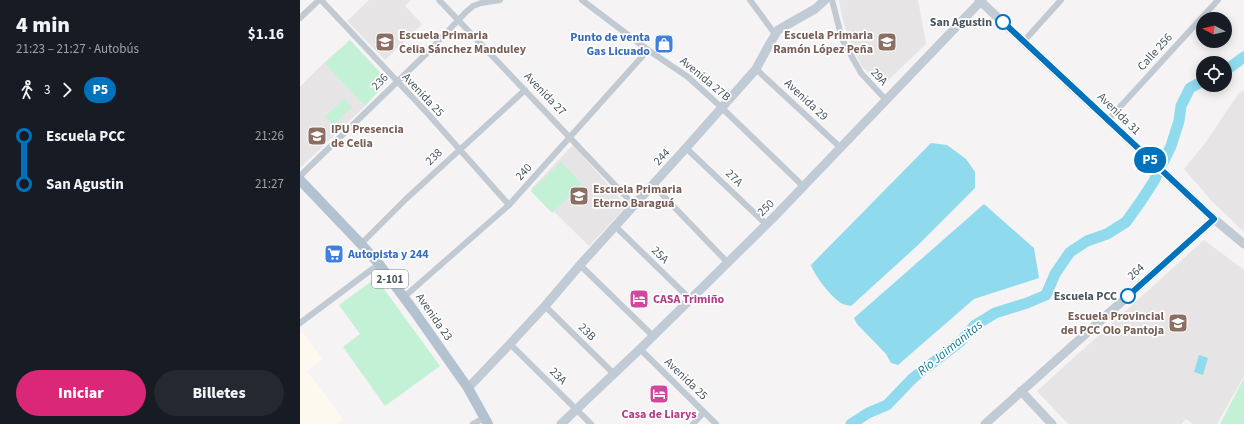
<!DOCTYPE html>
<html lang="es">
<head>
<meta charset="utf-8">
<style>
	:root { --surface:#171b24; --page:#242831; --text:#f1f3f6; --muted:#9ea1a6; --accent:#db2777 }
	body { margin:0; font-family:"Source Sans 3",sans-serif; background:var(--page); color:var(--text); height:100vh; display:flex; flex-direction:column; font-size:15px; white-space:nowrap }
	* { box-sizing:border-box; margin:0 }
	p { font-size:13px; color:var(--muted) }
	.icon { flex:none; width:22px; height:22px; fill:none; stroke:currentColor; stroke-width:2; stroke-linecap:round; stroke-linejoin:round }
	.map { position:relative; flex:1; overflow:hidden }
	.panel { display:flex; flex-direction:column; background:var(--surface); width:300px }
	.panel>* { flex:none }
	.badge { padding:0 8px; border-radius:13px; font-size:14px; line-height:26px }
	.needle { width:26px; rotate:277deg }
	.buttons { position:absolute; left:896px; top:12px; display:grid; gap:8px }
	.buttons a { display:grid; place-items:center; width:36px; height:36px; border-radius:50%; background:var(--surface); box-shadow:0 2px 10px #0003; font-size:20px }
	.map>.badge { position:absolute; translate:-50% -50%; box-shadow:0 0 0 2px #fff }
	.legs { display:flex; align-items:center; gap:6px; height:44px; padding:0 16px; font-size:13px }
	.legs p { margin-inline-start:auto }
	.headline { display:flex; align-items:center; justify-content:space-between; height:68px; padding:0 16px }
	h1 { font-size:22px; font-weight:800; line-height:30px }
	.action { display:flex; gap:8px; margin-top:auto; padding:8px 16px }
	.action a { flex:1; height:46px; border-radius:24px; background:var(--accent); color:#fff; font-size:16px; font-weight:800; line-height:46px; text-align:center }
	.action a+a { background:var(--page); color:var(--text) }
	ul { padding:0 16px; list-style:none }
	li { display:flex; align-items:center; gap:14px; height:48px; font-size:15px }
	li i { display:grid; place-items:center; width:6px; height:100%; margin:0 5px; background:currentColor }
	li i::after { content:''; width:10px; height:10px; margin:-5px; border:3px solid; border-radius:50%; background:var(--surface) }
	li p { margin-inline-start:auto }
	li:first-child i { background:linear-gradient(#0000 50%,currentColor 0) }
	li:last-child i { background:linear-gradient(currentColor 50%,#0000 0) }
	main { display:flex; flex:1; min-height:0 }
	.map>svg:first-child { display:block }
	.commercial { fill:#fdf9ef }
	.education { fill:#e6e4e5 }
	.green { fill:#c3f1d5 }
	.water { fill:#90daee }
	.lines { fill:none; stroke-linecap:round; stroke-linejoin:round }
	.river { stroke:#90daee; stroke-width:11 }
	.street { stroke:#c1cad2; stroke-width:6 }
	.secondary { stroke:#c1cbd6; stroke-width:9 }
	.primary { stroke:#b3c2d1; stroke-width:10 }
	.line-1-casing { stroke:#fff; stroke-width:9 }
	.line-1 { stroke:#0072bc; stroke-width:6 }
	.stop-1-dot { fill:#fff; stroke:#0072bc; stroke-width:2 }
	.labels { text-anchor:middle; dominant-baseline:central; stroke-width:3.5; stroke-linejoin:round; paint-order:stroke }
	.shield { fill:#fff; stroke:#808990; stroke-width:1 }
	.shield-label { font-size:11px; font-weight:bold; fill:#4a5661 }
	.stop-label { font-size:12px; font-weight:bold; fill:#4a5661; stroke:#fff; text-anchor:end }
	.education-label { font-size:12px; font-weight:bold; fill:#785e54; stroke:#fff; text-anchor:start }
	.shop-label { font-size:12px; font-weight:bold; fill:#366cbe; stroke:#fff; text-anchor:end }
	.street-label { font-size:12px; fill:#4a5661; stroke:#fff }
	.hotel-label { font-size:12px; font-weight:bold; fill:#b23c85; stroke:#fff; text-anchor:start }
	.water-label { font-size:13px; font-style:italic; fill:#0c7c9b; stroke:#fff }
</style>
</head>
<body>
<main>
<section class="panel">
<div class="headline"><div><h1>4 min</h1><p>21:23 – 21:27 · Autobús</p></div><b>$1.16</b></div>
<div class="legs"><svg class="icon" aria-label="walk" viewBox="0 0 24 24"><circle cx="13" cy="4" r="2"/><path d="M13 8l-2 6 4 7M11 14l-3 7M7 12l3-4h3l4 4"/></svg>3<svg class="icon" aria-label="forward" viewBox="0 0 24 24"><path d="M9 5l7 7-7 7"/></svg><b class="badge" style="background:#0072bc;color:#fff">P5</b></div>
<ul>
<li><i style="color:#0072bc"></i><b>Escuela PCC</b><p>21:26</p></li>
<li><i style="color:#0072bc"></i><b>San Agustin</b><p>21:27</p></li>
</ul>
<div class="action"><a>Iniciar</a><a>Billetes</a></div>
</section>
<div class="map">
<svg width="944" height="424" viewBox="0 0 944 424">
	<rect width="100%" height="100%" fill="#f5f3f3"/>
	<path class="commercial" d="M3,332L23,359L7,371L43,419L37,424H0V334Z"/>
	<g class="education">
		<path d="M69,0H111L105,6L122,24L85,60L47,21Z"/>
		<path d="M539,0H618L626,44L583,85L562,67L549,40L542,17Z"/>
		<path d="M24,63L65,106L1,167L0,166V87Z"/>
		<path d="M944,90V232L911,200L884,169L906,142L939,93Z"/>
		<path d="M273,145L325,204V208L289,246L231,189Z"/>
		<path d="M904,240L944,270V376L917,424H893L886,419L881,424H768L737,391Z"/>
	</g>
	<g class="green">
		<path d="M50,40L88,81L65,106L24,63Z"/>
		<path d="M44,99L52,107L33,125L25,117Z"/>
		<path d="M261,162L282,184L252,213L231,191Z"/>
		<path d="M76,278L140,366L85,406L43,347L60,334L39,305Z"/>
		<path d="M944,378V424H920Z"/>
	</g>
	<g class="water">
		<path d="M631,143L647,145L666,159L675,172V188L617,246L551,306C548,305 544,305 541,303C532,298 514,275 511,265Z"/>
		<path d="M684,204L734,248L739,278L674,299L598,365L591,363L586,354L557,324L554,318Z"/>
		<path d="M899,355L908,358L903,375L894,372Z"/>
	</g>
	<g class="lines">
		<g class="river">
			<path d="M925,71L944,57"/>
			<path d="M551,424L568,413L587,405L613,378L661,341L674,326L695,313L727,303L746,295L755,274L770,252L787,241L807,234L826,222L841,201L854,181L871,146L879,121L881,106L890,88L903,81"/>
		</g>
		<g class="street">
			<path d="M21,0L129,115L209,205"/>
			<path d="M139,0L334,205"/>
			<path d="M282,0L348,50L388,77L422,108L504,187"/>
			<path d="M450,0L475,34"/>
			<path d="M532,0L542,39L561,73L586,100"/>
			<path d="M0,18L19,0"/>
			<path d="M724,41L761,0"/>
			<path d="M456,69L541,148"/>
			<path d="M808,120L918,0"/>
			<path d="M386,148L466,224"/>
			<path d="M0,176L129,51L166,12L173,6L181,3L200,0"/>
			<path d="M353,185L428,263"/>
			<path d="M315,226L390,299"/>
			<path d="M61,244L106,199L225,90"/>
			<path d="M280,265L353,336"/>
			<path d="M104,297L209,205L348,50"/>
			<path d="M245,306L314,374"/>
			<path d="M0,323L79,264"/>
			<path d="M210,344L291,424"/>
			<path d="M340,349L416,424"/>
			<path d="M173,424L184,418"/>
			<path d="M393,424L404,412"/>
		</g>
		<g class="secondary">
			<path d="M679,0L914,219L944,244"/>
			<path d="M168,388L210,344L245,306L280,265L386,148L456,69L469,45L478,30L515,9L525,0"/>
			<path d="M721,391L752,424"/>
			<path d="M261,424L340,349L476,215L682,0"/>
			<path d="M685,424L914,219"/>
		</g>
		<path class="primary" d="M0,180L61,244L79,264L114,311L168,388L188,424"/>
	</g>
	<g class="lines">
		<defs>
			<path id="line-1" d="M703,22L914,219L828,296"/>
		</defs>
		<use href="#line-1" class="line-1-casing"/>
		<use href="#line-1" class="line-1"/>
	</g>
	<defs>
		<symbol id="school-square" viewBox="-11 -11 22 22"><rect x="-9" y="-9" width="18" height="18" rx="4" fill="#8d6e63" stroke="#fff"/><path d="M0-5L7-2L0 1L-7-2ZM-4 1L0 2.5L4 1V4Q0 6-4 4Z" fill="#fff"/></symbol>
		<symbol id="shop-square" viewBox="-11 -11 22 22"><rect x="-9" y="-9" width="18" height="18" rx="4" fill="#3f7fe0" stroke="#fff"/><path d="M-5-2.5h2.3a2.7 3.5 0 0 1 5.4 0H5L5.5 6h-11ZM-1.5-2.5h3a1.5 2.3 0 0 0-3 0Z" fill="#fff"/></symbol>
		<symbol id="supermarket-square" viewBox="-11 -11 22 22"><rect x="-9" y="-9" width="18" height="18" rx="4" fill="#3f7fe0" stroke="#fff"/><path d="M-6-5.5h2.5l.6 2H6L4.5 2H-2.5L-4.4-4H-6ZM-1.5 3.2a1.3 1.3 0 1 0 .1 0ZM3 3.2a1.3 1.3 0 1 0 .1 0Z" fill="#fff"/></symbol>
		<symbol id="hotel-square" viewBox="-11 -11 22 22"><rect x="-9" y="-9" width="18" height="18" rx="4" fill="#d1479c" stroke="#fff"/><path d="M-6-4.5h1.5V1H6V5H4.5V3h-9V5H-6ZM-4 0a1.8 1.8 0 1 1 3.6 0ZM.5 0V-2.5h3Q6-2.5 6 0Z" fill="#fff"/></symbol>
		<symbol id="university-square" viewBox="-11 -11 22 22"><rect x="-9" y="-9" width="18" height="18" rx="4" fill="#8d6e63" stroke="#fff"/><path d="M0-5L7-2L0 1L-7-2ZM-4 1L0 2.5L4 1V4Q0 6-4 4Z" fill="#fff"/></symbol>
	</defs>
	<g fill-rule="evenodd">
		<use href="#school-square" x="74" y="31" width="22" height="22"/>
		<use href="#school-square" x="576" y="31" width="22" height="22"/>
		<use href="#shop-square" x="353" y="33" width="22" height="22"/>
		<use href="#school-square" x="6" y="125" width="22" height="22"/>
		<use href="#school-square" x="268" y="185" width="22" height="22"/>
		<use href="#supermarket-square" x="23" y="243" width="22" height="22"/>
		<use href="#hotel-square" x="328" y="288" width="22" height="22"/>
		<use href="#university-square" x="867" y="312" width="22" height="22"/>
		<use href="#hotel-square" x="348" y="383" width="22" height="22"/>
	</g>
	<g class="stop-1-dot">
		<circle cx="703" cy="22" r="7"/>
		<circle cx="828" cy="296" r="7"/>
	</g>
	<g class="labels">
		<rect class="shield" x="72" y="270" width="36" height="18" rx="3"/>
		<g class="shield-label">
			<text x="90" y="279">2-101</text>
		</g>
		<g class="stop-label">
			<text x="692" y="22">San Agustin</text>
			<text x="817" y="296">Escuela PCC</text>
		</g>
		<g class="education-label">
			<text x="99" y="35">Escuela Primaria<tspan x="99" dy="14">Celia Sánchez Manduley</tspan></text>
			<text x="573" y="35" text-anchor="end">Escuela Primaria<tspan x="573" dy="14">Ramón López Peña</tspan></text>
			<text x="31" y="129">IPU Presencia<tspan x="31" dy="14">de Celia</tspan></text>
			<text x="293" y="189">Escuela Primaria<tspan x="293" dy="14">Eterno Baraguá</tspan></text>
			<text x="864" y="316" text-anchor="end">Escuela Provincial<tspan x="864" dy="14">del PCC Olo Pantoja</tspan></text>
		</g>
		<g class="shop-label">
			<text x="350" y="37">Punto de venta<tspan x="350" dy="14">Gas Licuado</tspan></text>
			<text x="48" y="254" text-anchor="start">Autopista y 244</text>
		</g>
		<g class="street-label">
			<text transform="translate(855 52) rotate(-48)">Calle 256</text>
			<text transform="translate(579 77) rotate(47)">29A</text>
			<text transform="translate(405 79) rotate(40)">Avenida 27B</text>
			<text transform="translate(80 82) rotate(-46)">236</text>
			<text transform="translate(245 94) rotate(46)">Avenida 27</text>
			<text transform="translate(123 95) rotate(47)">Avenida 25</text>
			<text transform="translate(506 100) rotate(43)">Avenida 29</text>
			<text transform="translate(819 114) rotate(44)">Avenida 31</text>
			<text transform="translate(134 157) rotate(-44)">238</text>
			<text transform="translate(362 157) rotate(-47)">244</text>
			<text transform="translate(224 172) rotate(-48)">240</text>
			<text transform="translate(434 178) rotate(44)">27A</text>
			<text transform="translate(466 208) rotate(-44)">250</text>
			<text transform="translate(360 255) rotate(44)">25A</text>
			<text transform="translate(836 272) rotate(-42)">264</text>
			<text transform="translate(134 317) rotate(55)">Avenida 23</text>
			<text transform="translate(287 332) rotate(45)">23B</text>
			<text transform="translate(258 376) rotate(45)">23A</text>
			<text transform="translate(386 379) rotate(44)">Avenida 25</text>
		</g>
		<g class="hotel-label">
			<text x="353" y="299">CASA Trimiño</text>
			<text x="359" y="414" text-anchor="middle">Casa de Liarys</text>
		</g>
		<g class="water-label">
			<text transform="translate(650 348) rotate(-39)">Río Jaimanitas</text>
		</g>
	</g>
</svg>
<div class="buttons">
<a><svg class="needle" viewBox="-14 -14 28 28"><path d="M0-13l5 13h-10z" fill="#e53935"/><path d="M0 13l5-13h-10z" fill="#9ea1a6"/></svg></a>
<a><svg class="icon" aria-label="locate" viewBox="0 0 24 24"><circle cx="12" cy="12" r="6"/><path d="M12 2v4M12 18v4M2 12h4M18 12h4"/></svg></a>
</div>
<b class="badge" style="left:850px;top:160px;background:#0072bc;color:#fff">P5</b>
</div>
</main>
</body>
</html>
